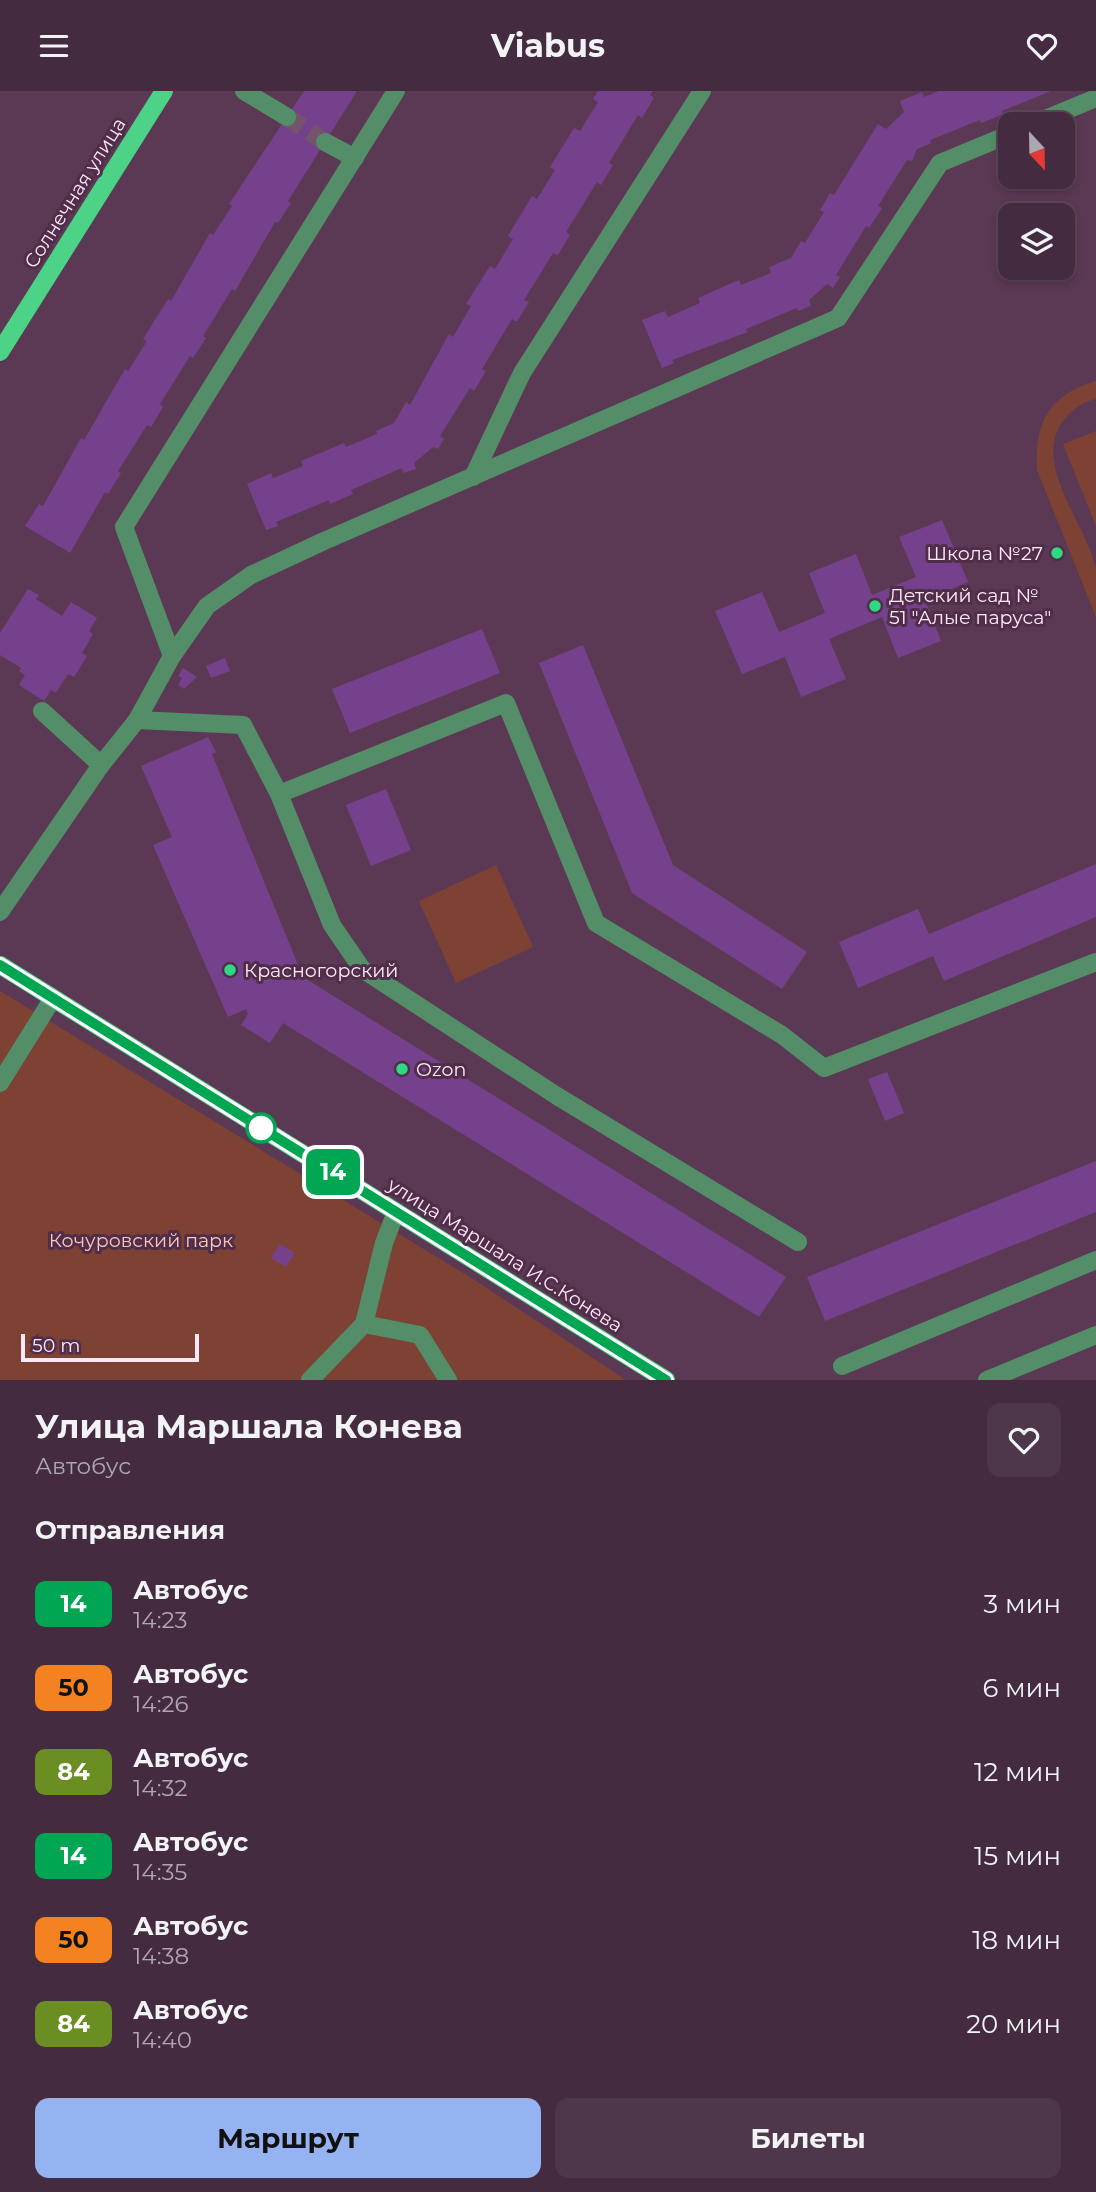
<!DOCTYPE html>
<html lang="ru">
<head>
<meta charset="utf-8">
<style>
	:root { --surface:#442b3f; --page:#4e374a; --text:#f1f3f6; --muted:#afa7b0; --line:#5c4759; --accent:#95b2f1 }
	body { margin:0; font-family:Montserrat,sans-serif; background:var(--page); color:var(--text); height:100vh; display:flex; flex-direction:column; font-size:26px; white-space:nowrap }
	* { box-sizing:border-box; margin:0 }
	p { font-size:23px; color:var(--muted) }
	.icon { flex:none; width:38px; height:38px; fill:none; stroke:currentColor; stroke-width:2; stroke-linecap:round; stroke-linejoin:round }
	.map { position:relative; height:1289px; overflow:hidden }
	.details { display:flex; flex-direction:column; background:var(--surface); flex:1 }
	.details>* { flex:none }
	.badge { padding:0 14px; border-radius:10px; font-size:24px; line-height:46px }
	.needle { width:46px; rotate:158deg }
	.controls { position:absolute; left:998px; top:21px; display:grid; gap:14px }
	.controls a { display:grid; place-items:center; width:77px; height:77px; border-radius:14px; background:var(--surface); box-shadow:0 4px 10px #0003,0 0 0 2px var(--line); font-size:35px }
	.scale { position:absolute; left:21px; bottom:18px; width:178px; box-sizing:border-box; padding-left:7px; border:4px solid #ffe9f9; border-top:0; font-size:19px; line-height:24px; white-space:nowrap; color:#ffe9f9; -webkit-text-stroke:5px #502e49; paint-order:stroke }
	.map>.badge { position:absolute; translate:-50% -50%; box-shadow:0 0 0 4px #fff }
	h2 { padding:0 35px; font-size:26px; line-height:63px }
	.round { display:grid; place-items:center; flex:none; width:74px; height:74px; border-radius:14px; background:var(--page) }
	.headline { display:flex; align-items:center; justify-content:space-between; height:119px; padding:0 35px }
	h1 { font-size:33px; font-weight:700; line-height:52px }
	.button { display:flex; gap:14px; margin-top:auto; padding:14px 35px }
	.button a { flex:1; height:80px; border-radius:14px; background:var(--accent); color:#111; font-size:28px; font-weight:700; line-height:80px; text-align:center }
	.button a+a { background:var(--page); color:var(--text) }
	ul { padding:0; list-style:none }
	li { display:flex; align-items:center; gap:21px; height:84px; padding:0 35px }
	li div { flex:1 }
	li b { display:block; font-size:26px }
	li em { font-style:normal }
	li .badge { min-width:77px; font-weight:700; text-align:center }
	header { display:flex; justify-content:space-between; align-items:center; height:91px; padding:0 35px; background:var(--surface); font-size:32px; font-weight:700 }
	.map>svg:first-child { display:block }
	.green { fill:#7d4234 }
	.building { fill:#76418c }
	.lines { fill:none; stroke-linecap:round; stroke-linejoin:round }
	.minor-tunnel { stroke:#74536d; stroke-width:18; stroke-dasharray:18 9; stroke-linecap:butt }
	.minor { stroke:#538e69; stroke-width:18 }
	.major { stroke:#4dd388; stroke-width:18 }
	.line-casing { stroke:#fff; stroke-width:16 }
	.line { stroke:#00a651; stroke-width:10 }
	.poi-dot { fill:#2fd883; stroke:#502e49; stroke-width:2.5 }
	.stop-dot { fill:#fff; stroke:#00a651; stroke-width:3.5 }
	.labels { text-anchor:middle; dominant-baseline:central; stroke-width:6; stroke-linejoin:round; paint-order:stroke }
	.street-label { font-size:19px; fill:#ffe9f9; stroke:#502e49 }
	.poi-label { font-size:19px; fill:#ffe9f9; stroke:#502e49; text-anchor:start }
	.park-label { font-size:19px; fill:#fbc6b9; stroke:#502e49 }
</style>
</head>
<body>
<header><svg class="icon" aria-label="menu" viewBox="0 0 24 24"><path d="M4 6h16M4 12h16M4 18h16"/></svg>Viabus<svg class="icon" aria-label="heart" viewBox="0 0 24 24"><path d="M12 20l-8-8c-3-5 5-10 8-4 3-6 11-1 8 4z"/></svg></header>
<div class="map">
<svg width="1096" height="1289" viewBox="0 0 1096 1289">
	<rect width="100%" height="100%" fill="#5b3954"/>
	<g class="green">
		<path d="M1096,290V308C1085,310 1076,316 1068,324C1026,368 1086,431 1096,478C1096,492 1096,511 1096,526L1037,379C1034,333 1049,303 1096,290Z"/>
		<path d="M1096,340V435L1063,353Z"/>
		<path d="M496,774L533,856L456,892L419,810Z"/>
		<path d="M0,900L473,1188L626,1289H0Z"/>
	</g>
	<g class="building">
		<path d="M304,0H357L288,110L291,112L278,132L275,131L235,200L232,198L203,245L206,247L193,267L190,265L160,313L163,316L151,336L147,334L118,380L121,382L108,403L105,401L70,462L25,435L39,413L43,415L81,347L84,349L125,278L128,280L147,250L143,248L168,208L171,210L210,142L213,144L232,115L229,113Z"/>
		<path d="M598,0H653L650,4L654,7L642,27L638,24L609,72L613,74L601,94L597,91L566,141L570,144L558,164L553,162L524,209L529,211L517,231L512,228L482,278L486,280L474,300L470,297L440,345L444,348L438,358L433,356L414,372L416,378L404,382L402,377L351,399L353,403L330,413L329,409L276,431L278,435L266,439L247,393L271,382L273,387L303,375L301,370L344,352L346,356L377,343L376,340L394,332L406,311L410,314L449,243L453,246L471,215L466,213L490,175L495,178L513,148L508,145L532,105L537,108L555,79L550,76L574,37L580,40L598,11L593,8Z"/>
		<path d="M939,0H1051L1002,20L1004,23L981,32L980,29L930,49L932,52L917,58L912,70L907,69L878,115L882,117L869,137L866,135L836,184L840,186L833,197L827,193L809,209L811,215L798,220L797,217L746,238L748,241L672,269L674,272L662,277L642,229L665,220L668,226L700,212L698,207L739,189L741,194L771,182L769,176L791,167L801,150L805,152L824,121L820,119L830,102L834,104L878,33L886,38L904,21L900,10L922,1L924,6Z"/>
		<path d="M942,429L968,491L925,509L941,550L898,567L882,526L829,548L846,588L801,606L785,566L742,583L715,520L762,501L779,541L825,522L809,482L856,463L872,504L916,486L899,446Z"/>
		<path d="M28,498L39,504L36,508L62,525L71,511L97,527L89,540L93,543L82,562L87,565L74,586L68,583L56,602L51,599L44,610L19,594L25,584L19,580L21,577L0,564V542Z"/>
		<path d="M482,538L500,582L350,642L332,598Z"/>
		<path d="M583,554L673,774L807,861L782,898L632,802L539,572Z"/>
		<path d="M225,567L230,580L211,587L206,575Z"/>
		<path d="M183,577L197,586L184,598L178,594L182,587L178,585Z"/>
		<path d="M208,646L216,661L212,663L303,886L786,1186L759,1226L283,932L270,952L241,934L248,923L246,918L228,926L153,754L172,746L141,675Z"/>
		<path d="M386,698L411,759L371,775L346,714Z"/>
		<path d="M1096,773V826L944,890L933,865L858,897L839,851L918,818L929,843Z"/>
		<path d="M887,981L904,1022L885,1030L868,988Z"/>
		<path d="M1096,1070V1121L825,1230L807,1186Z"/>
		<path d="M280,1153L295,1162L286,1176L271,1167Z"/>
	</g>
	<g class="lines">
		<path class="minor-tunnel" d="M287,26L325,51"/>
		<g class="minor">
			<path d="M244,0L287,26"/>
			<path d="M1033,33L1096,7"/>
			<path d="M325,51L355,67"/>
			<path d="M473,386L522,282L702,0"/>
			<path d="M172,565L124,436L396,0"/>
			<path d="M42,620L101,674"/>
			<path d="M137,629L243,634L279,703L332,834L362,878L557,1005L798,1151"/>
			<path d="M279,703L506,612L596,832L782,944L824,977L1096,871"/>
			<path d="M0,821L101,674L137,629L172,565L207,515L251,484L324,450L838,227L940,72L1010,43"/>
			<path d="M0,992L53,907"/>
			<path d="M364,1233L420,1244L448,1289"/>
			<path d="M842,1275L1096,1169"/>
			<path d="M310,1289L364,1233L384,1152L396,1121"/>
			<path d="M987,1289L1096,1244"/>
		</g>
		<g class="major">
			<path d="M0,261L164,0"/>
			<path d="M0,874L666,1289"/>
		</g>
	</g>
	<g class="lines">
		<defs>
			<path id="line" d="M0,874L666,1289"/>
		</defs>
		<use href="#line" class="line-casing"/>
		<use href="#line" class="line"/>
	</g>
	<g class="poi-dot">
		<circle cx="1057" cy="462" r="7"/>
		<circle cx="875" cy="515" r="7"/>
		<circle cx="230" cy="879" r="7"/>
		<circle cx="402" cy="978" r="7"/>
	</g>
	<circle class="stop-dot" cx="261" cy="1037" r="14"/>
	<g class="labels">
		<g class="street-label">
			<text transform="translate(75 102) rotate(-58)">Солнечная улица</text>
			<text transform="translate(505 1164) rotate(32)">улица Маршала И.С.Конева</text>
		</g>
		<g class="poi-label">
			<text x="1043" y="462" text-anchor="end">Школа №27</text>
			<text x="889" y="504">Детский сад №<tspan x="889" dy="22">51 "Алые паруса"</tspan></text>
			<text x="244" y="879">Красногорский</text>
			<text x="416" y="978">Ozon</text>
		</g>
		<g class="park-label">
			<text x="141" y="1149">Кочуровский парк</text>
		</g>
	</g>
</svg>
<div class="controls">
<a><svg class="needle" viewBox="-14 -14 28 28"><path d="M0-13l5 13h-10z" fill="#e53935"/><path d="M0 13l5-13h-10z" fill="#afa7b0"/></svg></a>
<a><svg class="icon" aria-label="layers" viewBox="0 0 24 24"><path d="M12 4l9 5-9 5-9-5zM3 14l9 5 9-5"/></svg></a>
</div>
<div class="scale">50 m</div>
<b class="badge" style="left:333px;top:1081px;background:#00a651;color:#fff">14</b>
</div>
<section class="details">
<div class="headline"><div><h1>Улица Маршала Конева</h1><p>Автобус</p></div><a class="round"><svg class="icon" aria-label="heart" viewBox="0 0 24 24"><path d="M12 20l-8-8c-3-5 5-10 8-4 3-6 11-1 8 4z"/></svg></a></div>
<h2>Отправления</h2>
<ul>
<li><span class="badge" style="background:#00a651;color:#fff">14</span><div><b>Автобус</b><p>14:23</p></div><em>3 мин</em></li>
<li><span class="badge" style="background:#f58220;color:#111">50</span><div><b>Автобус</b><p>14:26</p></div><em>6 мин</em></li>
<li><span class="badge" style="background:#6b8e23;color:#fff">84</span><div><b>Автобус</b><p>14:32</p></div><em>12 мин</em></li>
<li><span class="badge" style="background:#00a651;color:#fff">14</span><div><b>Автобус</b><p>14:35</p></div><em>15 мин</em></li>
<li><span class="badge" style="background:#f58220;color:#111">50</span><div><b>Автобус</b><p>14:38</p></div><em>18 мин</em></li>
<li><span class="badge" style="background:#6b8e23;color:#fff">84</span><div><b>Автобус</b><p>14:40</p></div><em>20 мин</em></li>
</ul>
<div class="button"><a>Маршрут</a><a>Билеты</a></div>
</section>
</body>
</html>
